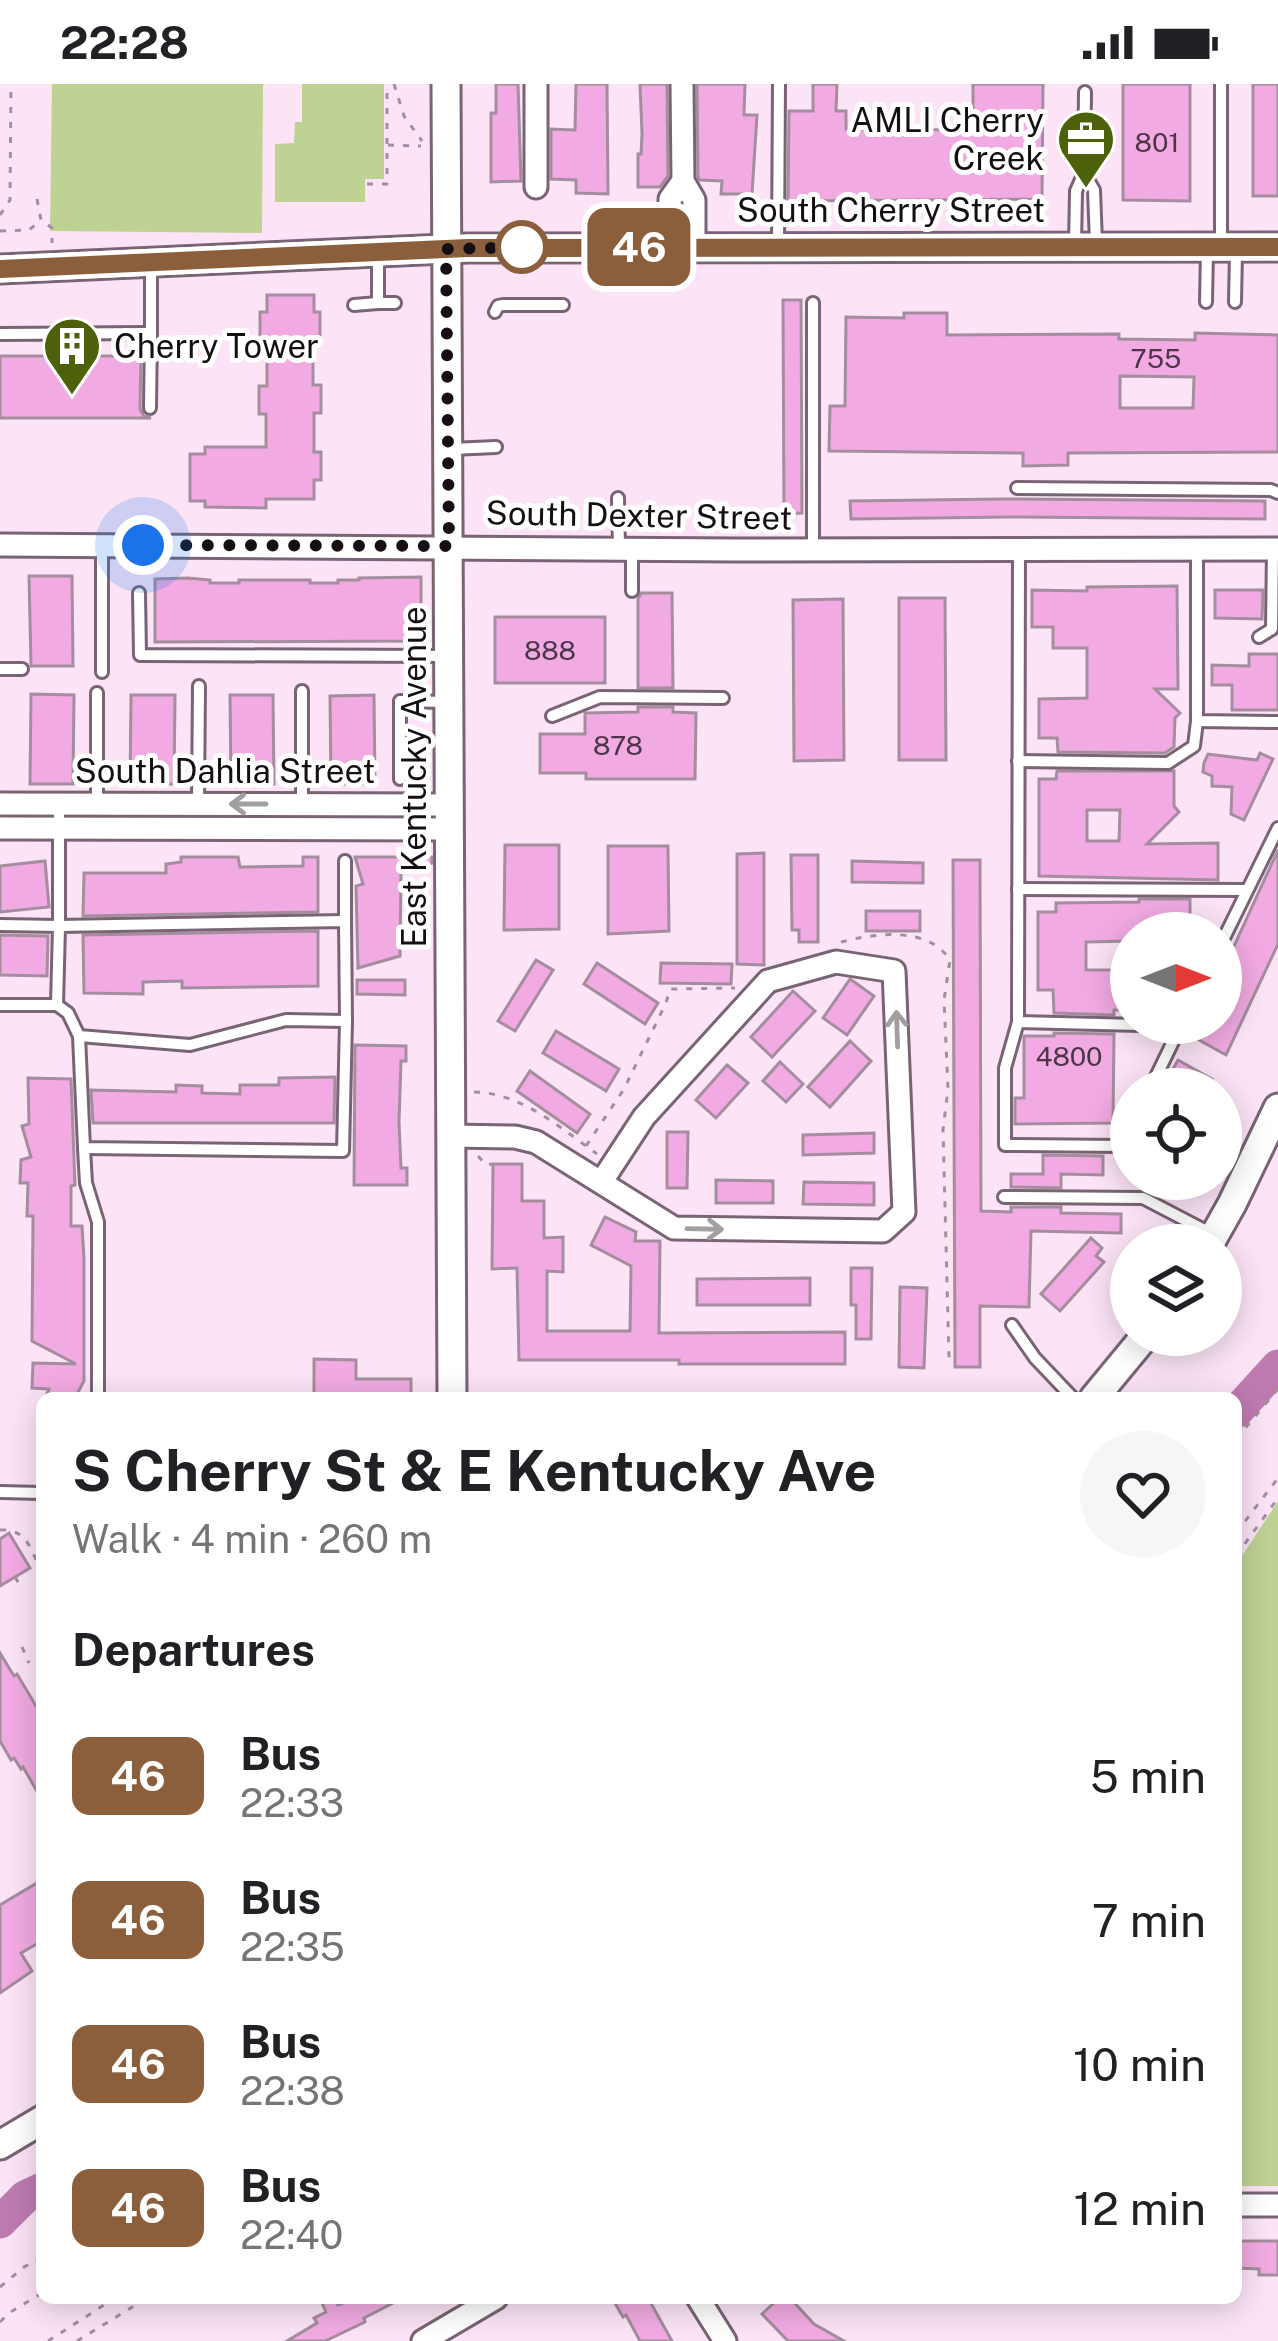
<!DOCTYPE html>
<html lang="en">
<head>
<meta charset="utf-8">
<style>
	:root { --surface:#fff; --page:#f6f6f6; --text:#202124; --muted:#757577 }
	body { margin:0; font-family:"Public Sans",sans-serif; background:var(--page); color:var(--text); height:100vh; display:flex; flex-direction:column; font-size:45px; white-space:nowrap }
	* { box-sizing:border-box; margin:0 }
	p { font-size:39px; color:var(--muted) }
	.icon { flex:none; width:66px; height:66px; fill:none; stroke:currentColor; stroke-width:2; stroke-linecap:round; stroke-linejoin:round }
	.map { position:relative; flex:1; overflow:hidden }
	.side { position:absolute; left:36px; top:1308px; width:1206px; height:912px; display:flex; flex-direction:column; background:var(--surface); border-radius:18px; box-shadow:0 6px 30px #0003 }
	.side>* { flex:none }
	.badge { padding:0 24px; border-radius:18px; font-size:42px; line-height:78px }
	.needle { width:78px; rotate:90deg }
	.controls { position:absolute; left:1110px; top:828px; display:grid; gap:24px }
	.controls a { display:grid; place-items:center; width:132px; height:132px; border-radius:50%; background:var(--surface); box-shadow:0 6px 30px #0003; font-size:60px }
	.you { position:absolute; width:60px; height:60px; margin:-30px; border:9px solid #fff; border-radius:50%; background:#1a73e8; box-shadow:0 0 0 18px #1a73e833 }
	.map>.badge { position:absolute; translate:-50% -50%; box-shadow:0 0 0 6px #fff }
	h2 { padding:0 36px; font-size:45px; line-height:108px }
	.round { display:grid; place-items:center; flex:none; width:126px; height:126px; border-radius:63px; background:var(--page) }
	.headline { display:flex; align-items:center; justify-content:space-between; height:204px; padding:0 36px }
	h1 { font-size:57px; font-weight:700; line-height:90px }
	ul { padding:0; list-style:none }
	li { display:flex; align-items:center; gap:36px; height:144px; padding:0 36px }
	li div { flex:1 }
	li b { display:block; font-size:45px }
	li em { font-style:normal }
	li .badge { min-width:132px; font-weight:700; text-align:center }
	.status { display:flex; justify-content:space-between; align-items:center; height:84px; padding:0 60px; background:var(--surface); direction:ltr }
	.status svg { height:33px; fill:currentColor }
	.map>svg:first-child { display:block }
	.green { fill:#bed294 }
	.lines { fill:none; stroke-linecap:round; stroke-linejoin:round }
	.river { stroke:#be7bb0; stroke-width:33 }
	.building { fill:#f2abe2; stroke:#a38d9e; stroke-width:3; fill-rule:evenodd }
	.lane-casing { stroke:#786473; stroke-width:16 }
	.street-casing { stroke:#786473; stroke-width:27 }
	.secondary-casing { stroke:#786473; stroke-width:33 }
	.path { stroke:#a18f9d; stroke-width:3; stroke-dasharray:6 9; stroke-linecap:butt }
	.lane { stroke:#fff; stroke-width:10 }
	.street { stroke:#fff; stroke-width:21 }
	.secondary { stroke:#fff; stroke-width:27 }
	.oneway { stroke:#a19fa1 }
	.line-casing { stroke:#fff; stroke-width:27 }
	.line { stroke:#8b5e3c; stroke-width:18 }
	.walk { stroke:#150e14; stroke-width:12; stroke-dasharray:0 21.6 }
	.stop-dot { fill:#fff; stroke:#8b5e3c; stroke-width:6 }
	.labels { text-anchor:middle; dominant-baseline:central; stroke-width:10; stroke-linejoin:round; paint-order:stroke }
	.number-label { font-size:27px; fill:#4c3548 }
	.poi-label { font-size:33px; fill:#150e14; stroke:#fff; text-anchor:end }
	.street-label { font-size:33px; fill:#150e14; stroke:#fff }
</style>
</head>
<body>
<div class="status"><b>22:28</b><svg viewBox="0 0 49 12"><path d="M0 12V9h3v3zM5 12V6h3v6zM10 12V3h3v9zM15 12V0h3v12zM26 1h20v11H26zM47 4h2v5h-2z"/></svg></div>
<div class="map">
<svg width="1278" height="2257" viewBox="0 0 1278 2257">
	<rect width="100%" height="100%" fill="#fce4f6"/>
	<g class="green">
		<path d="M52,0H263L262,149L50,147Z"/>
		<path d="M302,0H384V95H365V118H275V60L294,59L295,38H302Z"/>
		<path d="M1278,1417V2102H1236V1481Z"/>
	</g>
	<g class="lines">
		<g class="river">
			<path d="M1236,1328L1278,1282"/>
			<path d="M0,2138L25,2113L42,2105"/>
		</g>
	</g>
	<g class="building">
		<path d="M496,0H518L521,97L491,98V29H496Z"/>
		<path d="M576,0H607L608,110L576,109V96L551,95V45L575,46Z"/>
		<path d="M640,0H667L668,92L660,103H638V70H641L642,50Z"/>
		<path d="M697,0H745L744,31H757L752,110H721L722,97L700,96L698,93Z"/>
		<path d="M813,0H837L836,27H846V45L973,46V0H1043L1042,115L788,117L789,27H813Z"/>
		<path d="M1123,0H1190V117L1123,116Z"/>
		<rect x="1253" y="0" width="25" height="112"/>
		<path d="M267,211H314V228H320V255H313V301H321V329H314V368H321V396H314V415H266V424L205,423V417H190V370H205V363H266V330H259V302H267V256H260V228H267Z"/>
		<path d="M783,216H801L802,429L784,430Z"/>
		<path d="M904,229H947V251L1119,250V255L1195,256V249L1278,251V368L1068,369V381L1023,382V369L829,367L830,322H845L846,233L904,234ZM1120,292L1194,293L1193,324H1120Z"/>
		<path d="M0,272H45L65,276L71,272H141L140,325L144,332L151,334H0Z"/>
		<path d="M1002,415L1265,417V435L1010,433L851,435L850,417Z"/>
		<path d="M29,492H72L73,582H31Z"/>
		<path d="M421,493V557L155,558V495L188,494L210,496V499H239V496H310V499H338V496H359V494Z"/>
		<path d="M1177,502L1178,605H1155L1180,629L1175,634L1174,663L1165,669L1058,668L1057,654H1039V615L1087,614V564H1053V543H1032V506L1087,507V503Z"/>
		<path d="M1215,506H1263L1262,535L1215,534Z"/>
		<path d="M641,509H672L673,604H638V515Z"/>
		<path d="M899,514H945L946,676H899Z"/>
		<path d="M843,515L844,676L794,677L793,516Z"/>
		<rect x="495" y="533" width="110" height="66"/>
		<path d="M1249,570H1278V626H1232V601H1212V581L1249,582Z"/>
		<path d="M31,610L74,611L73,700H30Z"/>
		<path d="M131,611H175L174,700H130Z"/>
		<path d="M230,611H273L274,700L231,701Z"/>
		<path d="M374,611L375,700H331L330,612Z"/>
		<path d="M638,623H673V628L696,629L695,695H586V689H540V650H585V629L638,628Z"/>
		<path d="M1260,669L1273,675L1244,736L1231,730L1232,703L1212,702V692L1203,688L1204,679L1208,670L1257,676Z"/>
		<path d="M1057,687H1174V722L1179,728L1147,760L1218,759V796L1039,792V695H1056ZM1087,726H1120L1119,757H1087Z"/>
		<path d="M505,761H559V845L504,846Z"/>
		<path d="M608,762H668L669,847L608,850Z"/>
		<path d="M1278,766V860L1226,971L1192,952L1198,939H1221V882L1235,860Z"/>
		<path d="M764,769V881L737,880V770Z"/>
		<path d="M791,771H818V858H799V846H792Z"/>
		<path d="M181,773H238L240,783L303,782V773H318V828L83,832L84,789H166V780L181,778Z"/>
		<path d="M355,773H432V779L401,787L400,872L358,884L356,802L363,800Z"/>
		<path d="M953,776H980L981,1127L1011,1128V1123H1061V1129L1121,1130V1149L1031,1147L1029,1223L980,1222V1283H955Z"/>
		<path d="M45,777L49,823L0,828V782Z"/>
		<path d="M852,777L923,779V799L852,798Z"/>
		<path d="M1139,815H1190V849H1131V857L1086,858V886H1131V926H1114V931L1054,929L1053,906H1038V828H1056V819L1139,818Z"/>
		<rect x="866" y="827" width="54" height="20"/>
		<path d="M318,847V902L182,904V897L143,898V910L84,909L83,851Z"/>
		<path d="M0,851L48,852L47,892L0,891Z"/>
		<path d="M536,876L553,886L515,947L498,937Z"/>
		<path d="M597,879L658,919L645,940L584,900Z"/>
		<path d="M661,879L732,880L731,900L660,899Z"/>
		<path d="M850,895L874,912L847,951L823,934Z"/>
		<path d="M357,896H405V911L357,910Z"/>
		<path d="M793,907L815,927L772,973L751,953Z"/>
		<path d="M556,947L619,985L606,1007L543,969Z"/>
		<path d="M1054,949L1114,950L1113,1039L1015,1040V1014H1024V952H1054Z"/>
		<path d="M850,957L871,977L830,1023L808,1003Z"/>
		<path d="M355,961L406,962V977H401L399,1038L401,1084H407V1101H354Z"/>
		<path d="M1178,976L1212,995L1207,1005H1162Z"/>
		<path d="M780,978L803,1000L786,1018L763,997Z"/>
		<path d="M727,981L748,999L716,1034L696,1016Z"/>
		<path d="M530,987L590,1030L577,1049L517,1007Z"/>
		<path d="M335,993L334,1039H93L91,1006L176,1008V1001L202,1002V1009L240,1010V1001H279V994Z"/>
		<path d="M28,994L71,995L75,1101L71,1102V1142H82L84,1174V1297L75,1314H45L49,1305L32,1304L33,1279L76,1280L32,1257L33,1132H27L28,1099H20L21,1076L31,1073L22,1042L29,1040Z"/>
		<path d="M667,1048H688L687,1104H667Z"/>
		<path d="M874,1049V1069L803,1071V1051Z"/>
		<path d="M1043,1071L1103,1072V1091L1061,1090V1104L1011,1103V1090H1043Z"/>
		<path d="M493,1080H522V1117H544V1154L563,1153V1188L547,1187V1247H630L631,1182L591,1161L605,1133L636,1148L635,1157H660L659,1249L845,1248V1280H679V1276H519L517,1184L492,1185Z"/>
		<path d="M716,1096L773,1097V1119H716Z"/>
		<path d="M804,1098L874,1099V1121L803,1120Z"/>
		<path d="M1091,1154L1102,1164L1096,1172L1104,1178L1060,1227L1041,1210Z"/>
		<path d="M851,1184H872L871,1255H856V1221H851Z"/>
		<path d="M810,1194V1221H697V1195Z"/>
		<path d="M900,1203L927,1204L924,1284L899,1283Z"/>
		<path d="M314,1275L356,1276V1295H411V1314H314Z"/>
		<path d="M9,1449L30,1484L0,1502V1455Z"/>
		<path d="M0,1569L14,1592L17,1590L42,1632V1716L23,1683L21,1685L14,1674L11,1676L0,1657Z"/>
		<path d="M42,1796V1857L21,1869L32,1887L0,1909V1821Z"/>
		<path d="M1236,2157H1278V2191H1259V2185L1236,2184Z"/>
		<path d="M335,2214L338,2221L354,2214H403L364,2234L365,2238L325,2257H287L317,2239L314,2234L326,2228L322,2219Z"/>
		<path d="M612,2214H648L672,2257H640L626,2231L623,2233Z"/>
		<path d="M779,2214H790L814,2240L844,2257H788L762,2230Z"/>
	</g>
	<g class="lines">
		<defs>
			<g id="lane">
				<path d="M1084,89L1085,8"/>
				<path d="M1221,159V0"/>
				<path d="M778,162L779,0"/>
				<path d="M1075,162L1076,107L1084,89L1094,106L1096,159"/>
				<path d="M378,171V219H395"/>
				<path d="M1206,218L1207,166"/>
				<path d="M1235,218L1236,168"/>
				<path d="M354,221L378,219"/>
				<path d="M495,228L498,222L503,221H563"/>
				<path d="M151,249V180"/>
				<path d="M0,250L151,249L150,324"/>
				<path d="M451,365L496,363"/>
				<path d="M1017,404L1271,406L1278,409"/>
				<path d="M618,414L619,464"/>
				<path d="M102,461V588"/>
				<path d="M1019,465L1018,938L1181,942"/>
				<path d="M1197,465V637L1278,638"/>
				<path d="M813,466V219"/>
				<path d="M632,507V464"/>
				<path d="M139,509L140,571L446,572"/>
				<path d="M1259,553L1272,545L1273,465"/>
				<path d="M0,585H22"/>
				<path d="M302,607V721"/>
				<path d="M552,632L600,613L723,614"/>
				<path d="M1018,677L1168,679L1194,662L1197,637"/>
				<path d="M400,695V617L446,618"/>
				<path d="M97,719V609"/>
				<path d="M198,719L199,602"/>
				<path d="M1018,805L1247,806"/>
				<path d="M345,837V777"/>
				<path d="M0,841L59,842L57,921L68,929L79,952L190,961L286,936L346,937L345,837L59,842V720"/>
				<path d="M1221,860L1278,744"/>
				<path d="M0,921H57"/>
				<path d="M1018,938L1005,984V1061L1121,1062L1131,1043"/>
				<path d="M79,952L84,1064L343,1067L346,937"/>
				<path d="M1150,1005L1182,939"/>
				<path d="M84,1064L86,1099L98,1138V1314"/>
				<path d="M1004,1113L1143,1114L1212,1150"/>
				<path d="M1012,1241L1035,1274L1073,1314"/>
				<path d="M0,1408L42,1409"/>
			</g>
			<g id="street">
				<path d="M536,0V103"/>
				<path d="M682,0L683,97L694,116V163"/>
				<path d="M670,163V115L683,97"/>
				<path d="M0,461L736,466L1278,465"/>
				<path d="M0,720L449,721"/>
				<path d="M0,744L449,745"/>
				<path d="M452,1052L515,1053L536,1058L674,1144L883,1147L904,1128L894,887L836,878L768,897L644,1033L602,1097"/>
				<path d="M1236,2121H1278"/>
				<path d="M698,2214L725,2257"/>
				<path d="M423,2257L496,2214"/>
			</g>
			<g id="secondary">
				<path d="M446,0L452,1314"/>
				<path d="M0,185L468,164L1278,163"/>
				<path d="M1209,1161L1232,1120L1278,1024"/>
				<path d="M1094,1314L1146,1251"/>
				<path d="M0,2061L42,2036"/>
			</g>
		</defs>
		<use href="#lane" class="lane-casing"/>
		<use href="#street" class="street-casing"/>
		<use href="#secondary" class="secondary-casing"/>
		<g class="path">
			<path d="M394,0L404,32L422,57"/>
			<path d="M388,61L421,62"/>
			<path d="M367,100H387V0"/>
			<path d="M37,115L41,136L52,144V159"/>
			<path d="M0,131L10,116L11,0"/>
			<path d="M0,147L29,146L41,136"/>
			<path d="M841,858C876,849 928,842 950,876L944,916L948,1005L943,1046L949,1274"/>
			<path d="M474,1008C522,1009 559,1043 597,1070"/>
			<path d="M586,1062L624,1005L666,919L670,905L735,904"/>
			<path d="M478,1072L486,1081L493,1080"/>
			<path d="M1236,1355L1278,1305"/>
			<path d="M0,1446C29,1444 32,1470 42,1490"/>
			<path d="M1236,1449L1278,1394"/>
			<path d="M1236,1472L1278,1414"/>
			<path d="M15,1493L21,1503"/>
			<path d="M22,1563L29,1579"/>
			<path d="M0,2203L24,2183L42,2173"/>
			<path d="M0,2238L9,2229L42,2209"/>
			<path d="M48,2257L115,2214"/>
			<path d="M77,2257L147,2214"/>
		</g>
		<use href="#lane" class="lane"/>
		<use href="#street" class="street"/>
		<use href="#secondary" class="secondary"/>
	</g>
	<defs><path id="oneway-shaft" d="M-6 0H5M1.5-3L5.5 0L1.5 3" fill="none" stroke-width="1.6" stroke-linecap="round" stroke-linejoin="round" transform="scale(3)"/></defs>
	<g class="oneway">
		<use href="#oneway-shaft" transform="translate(248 720) rotate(-180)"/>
		<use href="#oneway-shaft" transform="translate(897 945) rotate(-92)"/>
		<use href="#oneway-shaft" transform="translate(705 1145) rotate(1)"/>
	</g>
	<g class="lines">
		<defs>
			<path id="line" d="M0,185L468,164L1278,163"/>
		</defs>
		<use href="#line" class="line-casing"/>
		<use href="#line" class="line"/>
		<path class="walk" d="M143,461L449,462L446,165L532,163H522"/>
	</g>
	<defs>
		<symbol id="office-pin" viewBox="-11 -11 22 30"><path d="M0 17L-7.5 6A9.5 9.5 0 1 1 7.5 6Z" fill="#4c6109" stroke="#fff"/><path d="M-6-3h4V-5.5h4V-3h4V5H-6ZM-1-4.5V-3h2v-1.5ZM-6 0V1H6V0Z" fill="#fff"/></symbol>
		<symbol id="building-pin" viewBox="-11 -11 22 30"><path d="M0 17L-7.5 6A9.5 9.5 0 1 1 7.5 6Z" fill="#4c6109" stroke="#fff"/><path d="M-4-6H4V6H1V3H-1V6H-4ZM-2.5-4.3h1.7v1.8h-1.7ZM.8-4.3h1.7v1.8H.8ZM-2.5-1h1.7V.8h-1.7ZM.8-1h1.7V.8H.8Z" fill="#fff"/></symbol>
	</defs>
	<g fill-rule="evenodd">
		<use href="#office-pin" x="1053" y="22" width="66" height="90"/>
		<use href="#building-pin" x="39" y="229" width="66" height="90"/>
	</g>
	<circle class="stop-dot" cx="522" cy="163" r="24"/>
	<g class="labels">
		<g class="number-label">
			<text x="1157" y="58">801</text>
			<text x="1156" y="274">755</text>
			<text x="550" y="566">888</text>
			<text x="618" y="661">878</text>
			<text x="1069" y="972">4800</text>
		</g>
		<g class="poi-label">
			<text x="1044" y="36">AMLI Cherry<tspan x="1044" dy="38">Creek</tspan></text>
			<text x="114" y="262" text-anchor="start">Cherry Tower</text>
		</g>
		<g class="street-label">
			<text x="891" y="126">South Cherry Street</text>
			<text transform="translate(639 431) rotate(1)">South Dexter Street</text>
			<text x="225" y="687">South Dahlia Street</text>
			<text transform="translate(414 693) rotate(-90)">East Kentucky Avenue</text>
		</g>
	</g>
</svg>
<div class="controls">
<a><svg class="needle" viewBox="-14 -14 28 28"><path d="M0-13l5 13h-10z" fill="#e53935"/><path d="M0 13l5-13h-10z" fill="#757577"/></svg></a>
<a><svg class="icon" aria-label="locate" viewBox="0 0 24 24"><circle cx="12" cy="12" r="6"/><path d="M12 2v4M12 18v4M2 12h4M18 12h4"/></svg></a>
<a><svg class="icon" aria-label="layers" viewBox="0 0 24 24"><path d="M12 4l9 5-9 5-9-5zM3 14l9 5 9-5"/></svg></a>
</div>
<div class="you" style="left:143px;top:461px"></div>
<b class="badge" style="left:639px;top:163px;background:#8b5e3c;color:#fff">46</b>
<section class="side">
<div class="headline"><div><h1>S Cherry St &amp; E Kentucky Ave</h1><p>Walk · 4 min · 260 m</p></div><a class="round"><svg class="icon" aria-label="heart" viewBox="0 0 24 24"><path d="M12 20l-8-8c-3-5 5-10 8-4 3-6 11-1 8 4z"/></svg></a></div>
<h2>Departures</h2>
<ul>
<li><span class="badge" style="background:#8b5e3c;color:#fff">46</span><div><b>Bus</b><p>22:33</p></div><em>5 min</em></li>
<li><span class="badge" style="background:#8b5e3c;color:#fff">46</span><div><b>Bus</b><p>22:35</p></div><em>7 min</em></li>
<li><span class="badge" style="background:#8b5e3c;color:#fff">46</span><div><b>Bus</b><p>22:38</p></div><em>10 min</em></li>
<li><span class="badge" style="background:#8b5e3c;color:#fff">46</span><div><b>Bus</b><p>22:40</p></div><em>12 min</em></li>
</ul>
</section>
</div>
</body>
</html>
